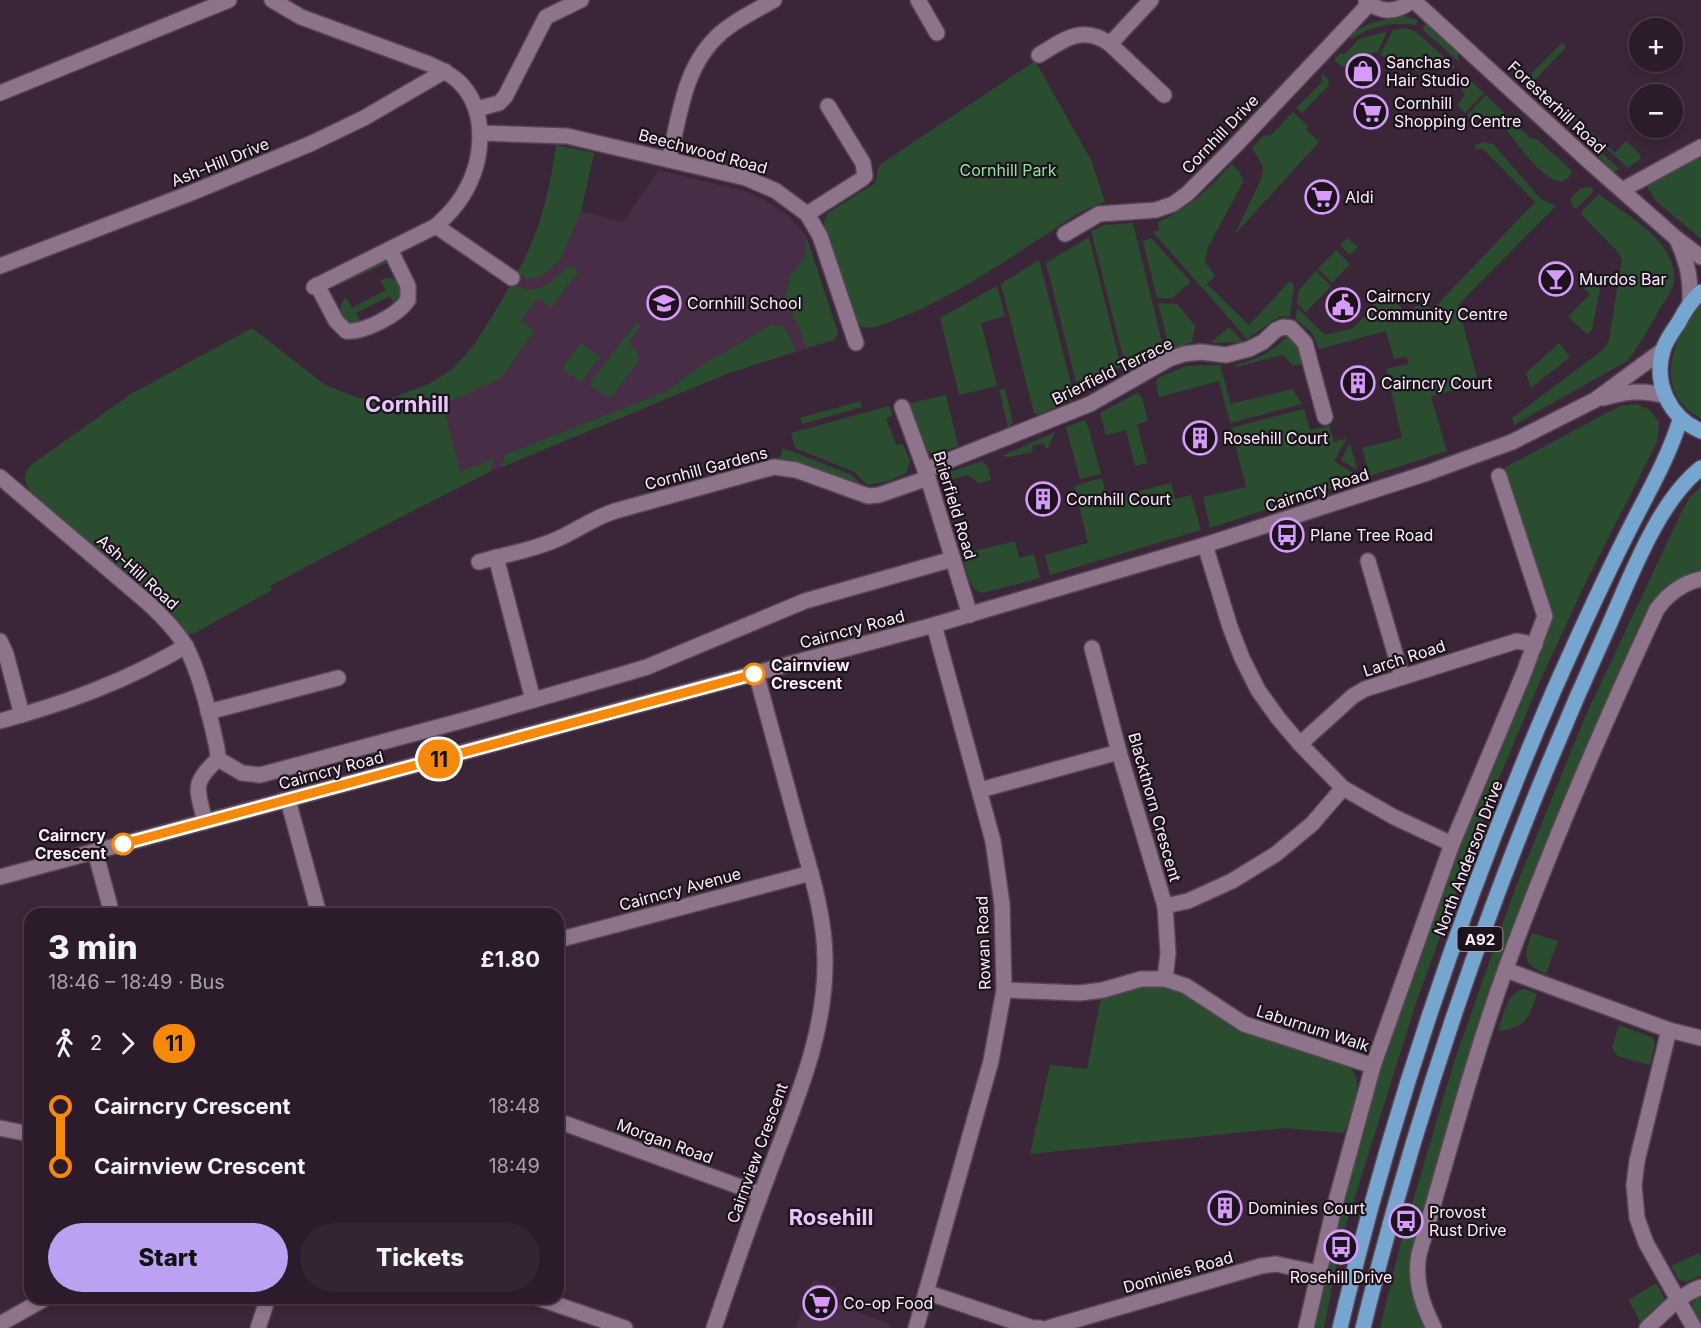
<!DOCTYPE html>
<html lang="en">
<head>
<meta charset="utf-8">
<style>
	:root { --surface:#2c1c2b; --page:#342533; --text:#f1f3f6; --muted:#a6a1a9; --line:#483a47; --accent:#bca0f2 }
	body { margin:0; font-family:Inter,sans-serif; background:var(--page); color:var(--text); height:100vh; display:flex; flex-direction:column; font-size:22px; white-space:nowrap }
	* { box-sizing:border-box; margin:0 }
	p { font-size:20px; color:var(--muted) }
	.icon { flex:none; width:33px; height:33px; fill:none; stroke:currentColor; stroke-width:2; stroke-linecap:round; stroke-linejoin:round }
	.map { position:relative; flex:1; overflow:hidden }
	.sheet { position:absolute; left:24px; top:908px; width:540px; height:396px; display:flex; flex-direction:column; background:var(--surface); border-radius:18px; box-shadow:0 3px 9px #0003,0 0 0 2px var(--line) }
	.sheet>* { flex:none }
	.badge { padding:0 12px; border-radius:20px; font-size:21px; line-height:39px }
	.controls { position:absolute; left:1629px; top:18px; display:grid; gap:12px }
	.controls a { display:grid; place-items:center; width:54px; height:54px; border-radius:50%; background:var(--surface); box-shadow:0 3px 9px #0003,0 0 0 2px var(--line); font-size:30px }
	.map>.badge { position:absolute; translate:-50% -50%; box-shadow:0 0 0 3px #fff }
	.legs { display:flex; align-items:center; gap:9px; height:66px; padding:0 24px; font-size:20px }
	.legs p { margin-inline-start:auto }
	.headline { display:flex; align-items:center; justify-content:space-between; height:102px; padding:0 24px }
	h1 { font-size:33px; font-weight:800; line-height:45px }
	.primary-button { display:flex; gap:12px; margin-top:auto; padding:12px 24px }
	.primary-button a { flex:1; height:69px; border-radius:36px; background:var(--accent); color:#111; font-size:24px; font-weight:800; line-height:69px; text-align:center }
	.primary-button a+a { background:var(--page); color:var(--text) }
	ul { padding:0 24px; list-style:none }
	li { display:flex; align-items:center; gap:21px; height:60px; font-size:22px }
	li i { display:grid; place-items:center; width:9px; height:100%; margin:0 8px; background:currentColor }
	li i::after { content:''; width:15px; height:15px; margin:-8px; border:4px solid; border-radius:50%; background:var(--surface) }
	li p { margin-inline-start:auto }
	li:first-child i { background:linear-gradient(#0000 50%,currentColor 0) }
	li:last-child i { background:linear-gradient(currentColor 50%,#0000 0) }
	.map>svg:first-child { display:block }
	.built { fill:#472d45 }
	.green { fill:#2b4d2f }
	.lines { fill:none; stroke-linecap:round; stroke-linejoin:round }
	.minor-casing { stroke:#564554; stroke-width:18 }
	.major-casing { stroke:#564554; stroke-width:18 }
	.minor { stroke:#8d748a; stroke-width:15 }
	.major { stroke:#76a6d0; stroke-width:15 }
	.line-1-casing { stroke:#fff; stroke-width:14 }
	.line-1 { stroke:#f6880a; stroke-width:9 }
	.stop-1-dot { fill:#fff; stroke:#f6880a; stroke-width:3 }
	.labels { text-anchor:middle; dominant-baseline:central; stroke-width:4.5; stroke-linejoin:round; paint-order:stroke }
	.shield { fill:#1d131c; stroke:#b9acb7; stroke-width:1.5 }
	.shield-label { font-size:15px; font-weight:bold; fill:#fceefa }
	.poi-label { font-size:16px; fill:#fceefa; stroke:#1d131c; text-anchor:start }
	.street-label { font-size:16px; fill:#fceefa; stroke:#1d131c }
	.park-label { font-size:16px; fill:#90e39a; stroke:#1d131c }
	.stop-label { font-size:16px; font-weight:bold; fill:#fceefa; stroke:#1d131c; text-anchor:start }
	.district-label { font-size:22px; font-weight:bold; fill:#e6c5fb; stroke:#1d131c }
</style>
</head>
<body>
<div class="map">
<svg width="1701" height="1328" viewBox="0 0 1701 1328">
	<rect width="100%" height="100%" fill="#3b2639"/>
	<g class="built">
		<path d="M556,145L594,153L581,211L623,222L659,170L744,191L761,198L789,216L806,236L838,333L834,340L729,373L491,471L456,489L420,388L442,377L464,357L489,322L517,273L527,257L543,215L550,191Z"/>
		<path d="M813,1280L837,1288L832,1302L889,1324L890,1328H796Z"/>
	</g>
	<g class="green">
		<path d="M1404,16L1418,20L1416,25C1395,21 1368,26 1352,39L1349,36C1365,22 1384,20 1404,16Z"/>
		<path d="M1426,24L1458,53L1459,62L1422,29Z"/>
		<path d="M1406,28L1415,31L1455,67L1447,71L1431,57L1418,72L1380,55L1393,30Z"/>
		<path d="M1385,32L1386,34L1377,53L1373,52L1364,63L1359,58L1351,67H1343L1334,60L1340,54H1345L1359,39Z"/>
		<path d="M1562,43L1566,47L1534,81L1615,153L1626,141L1639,153L1641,159L1628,168L1532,81V73Z"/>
		<path d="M1035,61L1091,160L1105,202C1079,209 1056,229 1033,243C990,271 945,301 897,319C886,323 874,330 862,327L855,319L822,227L828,213L874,184C879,178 875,170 881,164Z"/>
		<path d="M1321,73L1328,79L1329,85L1302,113L1296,108L1322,82Z"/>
		<path d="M1465,76L1484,93L1465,113L1457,105L1465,96C1462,88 1459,83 1465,76Z"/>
		<path d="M1486,95L1529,137L1538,140L1572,171L1568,178L1561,182C1538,177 1517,142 1502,124C1492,118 1485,118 1473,121L1467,115Z"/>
		<path d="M1293,112L1308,126L1306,130L1319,142L1235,234L1262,177L1263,167L1252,148L1263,136L1271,135Z"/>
		<path d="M1583,135L1619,169L1614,172L1592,150Z"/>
		<path d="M1485,142L1493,144L1541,199L1556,206L1458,305L1478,382L1431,397L1447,451L1370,476L1362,448L1402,438L1386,369L1408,364L1407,356L1394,359L1386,331L1319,349L1312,333L1296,319L1297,308L1325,335L1353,328L1375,306L1373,304L1385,292L1408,314L1417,305L1419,307L1423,303L1432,310L1535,202L1483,149H1476L1475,145Z"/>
		<path d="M556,145L594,153L581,211L560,260L540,277L528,279L517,273C540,232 550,191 556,145Z"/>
		<path d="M1701,157V239L1655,200L1647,186L1650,180Z"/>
		<path d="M1232,164L1240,172L1243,182L1208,247L1205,262L1215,276L1207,284L1249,325L1290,281L1294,285L1290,317L1280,316L1247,339L1153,232L1159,230L1158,222C1190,208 1208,189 1232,164Z"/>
		<path d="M1590,187L1594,191L1576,209L1572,205L1571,198L1581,188Z"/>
		<path d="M1599,194C1626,215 1683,245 1673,286C1670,294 1663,303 1659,310C1649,328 1640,345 1627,361L1514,425L1512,418L1604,349L1609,340L1622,259L1617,251L1582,215V211Z"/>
		<path d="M1133,223L1164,351L1127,372L1091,231L1105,225Z"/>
		<path d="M806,236L838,333L834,340L806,348L801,332L785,299L790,276L805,257Z"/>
		<path d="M1089,237L1121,367L1078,390L1046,263Z"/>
		<path d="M1151,238L1191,282L1172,298H1157L1143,241Z"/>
		<path d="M1347,238L1358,247L1350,255L1340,245Z"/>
		<path d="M1336,250L1350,264L1332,283L1318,269Z"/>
		<path d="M386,259L389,262L332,288L327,289Z"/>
		<path d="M1039,260L1075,399L1040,414L1034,413L1001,284Z"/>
		<path d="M568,267H574L578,272L551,308L538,298L521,320L534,331L501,378L443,405L460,472L493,459L491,471L370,533L270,586L272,590L195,633L188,634L181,629L158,602L30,491C24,482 23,473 31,465L131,394L252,328L325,385L359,398L387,400L431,383L454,368L476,343L511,285C541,295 546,286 568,267Z"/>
		<path d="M1316,271L1331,286L1306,312L1297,304L1299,290Z"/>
		<path d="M1593,276L1601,284L1592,330L1587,334L1568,317L1590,294L1583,287Z"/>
		<path d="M385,278L394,279C404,289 404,295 395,306L390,296L356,313L361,323C343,326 334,310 346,297L352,308L386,290L380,281Z"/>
		<path d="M997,286L1005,316L981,323L997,386L959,395L940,318Z"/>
		<path d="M1158,303L1177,304L1195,326L1192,342L1170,350Z"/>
		<path d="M1701,304V419C1651,391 1672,338 1701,304Z"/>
		<path d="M637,322L641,325L628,344L637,352L639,360L612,397L606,396L589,384Z"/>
		<path d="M772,325L782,326L788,333L796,351L729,373L502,467L504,455L665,392L702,365Z"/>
		<path d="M1229,327L1243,342L1210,343Z"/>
		<path d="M1288,335L1299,346L1305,363L1293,366L1283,355L1236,367L1235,365C1258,359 1272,352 1288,335Z"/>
		<path d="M581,343L600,357L580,382L562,368Z"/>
		<path d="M1559,343L1570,357L1531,388L1526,373Z"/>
		<path d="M1220,365L1231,404L1292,389L1302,404L1230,423L1219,381L1159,397L1156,383L1158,378L1186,366Z"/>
		<path d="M1005,389L1013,422L1008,427L999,390Z"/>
		<path d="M1137,393L1142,398L1148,421L1137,424L1147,463L1135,466L1126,430L1106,435L1100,413Z"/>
		<path d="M946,395L958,446L933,454L926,450L908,404Z"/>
		<path d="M860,401L862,407L802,424L800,418Z"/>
		<path d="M1636,404L1650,410L1659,422L1657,442L1582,590L1540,681L1492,795L1416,1003L1341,1241L1324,1328H1311L1334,1230L1378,1071L1468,817L1554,615L1504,468L1620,406Z"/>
		<path d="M889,406L893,415L886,419L896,445L903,444L910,462L906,473L889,481L867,485L855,472L795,448L791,433Z"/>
		<path d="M1304,409L1310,430L1329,426L1334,442L1347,438L1334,461L1359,477V479L1210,528L1203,497L1246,487L1231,428Z"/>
		<path d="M1085,420L1088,426L1101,474L1080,479L1066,427Z"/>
		<path d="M1055,432L1048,448H1046L1044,443L1032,446L1033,452L1009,457L1002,456Z"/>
		<path d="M1350,443L1357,470L1341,460Z"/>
		<path d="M783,448L852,475L865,489L786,460H779Z"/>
		<path d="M982,461L988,467L991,480L979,483L968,475L943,482L950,472Z"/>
		<path d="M1102,478L1107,499L1171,483L1175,499L1191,495L1201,530L1050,575L1045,555L1088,543L1074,486Z"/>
		<path d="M1701,487V572C1677,577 1666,587 1652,606L1570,784L1500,967L1418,1233L1427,1328H1380L1402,1238L1454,1062L1515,889L1585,717L1682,511L1690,497Z"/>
		<path d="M1015,541L1019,558L1034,554L1040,578L982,593C968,589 966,567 962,554Z"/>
		<path d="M1532,933L1558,941L1546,974C1521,963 1524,955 1532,933Z"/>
		<path d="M1139,986H1163L1184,993L1242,1031L1352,1066V1071C1365,1081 1349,1118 1344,1133L1285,1128L1030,1154L1050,1065L1087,1069L1101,997Z"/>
		<path d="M1524,989L1537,994C1528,1019 1527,1027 1498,1031C1504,1015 1506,993 1524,989Z"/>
		<path d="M1619,1025L1653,1038L1655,1043L1650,1065L1617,1056L1612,1047Z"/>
		<path d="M1699,1253L1701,1257V1276L1686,1282L1679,1280L1671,1266Z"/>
		<path d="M1656,1283L1665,1299L1640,1322L1629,1300Z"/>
		<path d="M1701,1292V1323L1693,1309L1692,1303L1699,1297L1697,1293Z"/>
	</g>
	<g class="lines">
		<defs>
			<g id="minor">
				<path d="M272,0L301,17L429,64C438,68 449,73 457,80C489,109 484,161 463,195C456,207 446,217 436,226L314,287"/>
				<path d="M918,0L937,33"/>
				<path d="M1366,0C1380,14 1398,13 1412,0"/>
				<path d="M1413,0L1592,164L1677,239L1701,257"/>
				<path d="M1110,44L1151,0"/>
				<path d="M1039,55C1063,40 1083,24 1110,44L1164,95"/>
				<path d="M0,93L229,0"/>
				<path d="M477,109L499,103L505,97L546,17L581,0"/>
				<path d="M480,133L567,136L746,178L776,191L807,214L820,236L856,343"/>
				<path d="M669,160C680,114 684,64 722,32C737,19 757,10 774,0"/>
				<path d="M1622,190L1701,147"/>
				<path d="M807,214L862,179L865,176L863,163L828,106"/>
				<path d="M436,226L512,278"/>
				<path d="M1065,234L1099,214L1156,210L1173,204L1187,194L1234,147L1369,4"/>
				<path d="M1677,239C1687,263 1691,276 1690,302"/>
				<path d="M0,266L191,193L310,144L364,118L445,71"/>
				<path d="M317,285L336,321L346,331C364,333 398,315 408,300V286L390,249"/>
				<path d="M1603,398C1625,392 1643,389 1665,396"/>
				<path d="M902,407L928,478L970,615"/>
				<path d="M925,470L1090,404L1169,359L1184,354L1201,352L1226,355L1249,349L1263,342L1276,330L1283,327L1291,328L1305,343L1325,417"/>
				<path d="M0,477L148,603C162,616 175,629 185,645C199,670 211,720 217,748L218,759C191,784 197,788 205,822"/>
				<path d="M1205,545L1230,627L1242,658L1258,690L1278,718L1300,744L1343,788L1394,817L1452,844"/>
				<path d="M496,557L533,700"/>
				<path d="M1368,561L1402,677"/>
				<path d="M479,562C507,554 538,549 564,536C582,527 596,517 615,511L774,467L796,470L868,496L879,495L928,478"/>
				<path d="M0,641L6,654L22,715"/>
				<path d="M1092,648L1119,752L1165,906L1168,953L1165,979"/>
				<path d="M208,712L338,678"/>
				<path d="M0,721C67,703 126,681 186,646"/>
				<path d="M1300,744L1353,696L1365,689L1517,641L1535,645"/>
				<path d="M218,759L242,773L260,775L468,719L620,675L647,667L805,601L953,559"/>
				<path d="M980,790L1119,752"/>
				<path d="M288,800L319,914"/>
				<path d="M95,851L112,914"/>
				<path d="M0,877L934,625L1205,545L1427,473L1512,442L1595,400L1663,350"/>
				<path d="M1165,906L1188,901L1232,881L1276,854L1312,824L1343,788"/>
				<path d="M558,940L811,873"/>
				<path d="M1506,970L1669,1030L1701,1038"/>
				<path d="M1004,990L1080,993L1103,990L1141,979H1165L1186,986L1244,1024L1373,1066"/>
				<path d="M1669,1030L1637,1161L1634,1185L1637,1218L1646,1243L1694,1328"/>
				<path d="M558,1121L760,1194"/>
				<path d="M0,1128L30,1134"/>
				<path d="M926,1292L1033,1328H1040"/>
				<path d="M538,1298L625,1328"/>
				<path d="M0,1324L46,1298"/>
				<path d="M258,1328L268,1298"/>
				<path d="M714,1328C731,1278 748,1228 767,1178C793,1107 826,1037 825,960C825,915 810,870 798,827C784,776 770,725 756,673"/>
				<path d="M916,1328L991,1061L1004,990L1002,904L993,841L934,625"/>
				<path d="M1048,1328L1261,1266L1276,1264L1319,1273"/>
				<path d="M1306,1328L1333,1212L1373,1066L1452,844L1523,675L1545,616L1499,476"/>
				<path d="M1434,1328C1422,1304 1414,1281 1419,1254C1447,1159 1472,1062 1506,968C1551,846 1602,727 1657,609C1668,594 1682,583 1701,579"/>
				<path d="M1647,1328C1664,1313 1679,1295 1701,1287"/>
			</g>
			<g id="major">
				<path d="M1701,292C1691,301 1685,310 1679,322C1673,331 1666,340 1663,350C1653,384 1670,418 1701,431"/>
				<path d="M1340,1328C1392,1109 1465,896 1554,690C1578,636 1602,583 1629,530C1647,494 1668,459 1680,420"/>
				<path d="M1363,1328C1422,1087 1503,858 1606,632C1629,581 1657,502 1701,468"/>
			</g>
		</defs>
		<use href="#minor" class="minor-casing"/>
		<use href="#major" class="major-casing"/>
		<use href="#minor" class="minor"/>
		<use href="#major" class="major"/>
	</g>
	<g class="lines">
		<defs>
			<path id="line-1" d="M123,844L754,674"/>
		</defs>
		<use href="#line-1" class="line-1-casing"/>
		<use href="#line-1" class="line-1"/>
	</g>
	<defs>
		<symbol id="shop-ring" viewBox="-11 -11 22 22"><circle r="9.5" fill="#1d131c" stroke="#d69bfa" stroke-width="1.5"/><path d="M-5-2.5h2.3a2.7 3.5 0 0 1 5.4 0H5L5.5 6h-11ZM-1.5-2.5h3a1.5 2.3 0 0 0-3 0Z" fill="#d69bfa"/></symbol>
		<symbol id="supermarket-ring" viewBox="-11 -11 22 22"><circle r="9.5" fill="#1d131c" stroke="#d69bfa" stroke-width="1.5"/><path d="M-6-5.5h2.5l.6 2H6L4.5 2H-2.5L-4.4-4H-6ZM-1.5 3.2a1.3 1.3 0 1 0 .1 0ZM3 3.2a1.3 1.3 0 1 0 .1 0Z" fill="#d69bfa"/></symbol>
		<symbol id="bar-ring" viewBox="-11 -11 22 22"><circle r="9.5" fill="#1d131c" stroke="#d69bfa" stroke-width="1.5"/><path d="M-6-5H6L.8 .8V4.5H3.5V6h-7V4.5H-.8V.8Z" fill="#d69bfa"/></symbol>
		<symbol id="school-ring" viewBox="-11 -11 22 22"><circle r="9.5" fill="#1d131c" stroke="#d69bfa" stroke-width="1.5"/><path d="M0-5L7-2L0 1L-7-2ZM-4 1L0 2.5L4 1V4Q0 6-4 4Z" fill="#d69bfa"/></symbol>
		<symbol id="civic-ring" viewBox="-11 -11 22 22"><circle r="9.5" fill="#1d131c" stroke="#d69bfa" stroke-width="1.5"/><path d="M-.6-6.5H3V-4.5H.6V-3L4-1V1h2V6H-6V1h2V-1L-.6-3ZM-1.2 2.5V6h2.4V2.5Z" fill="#d69bfa"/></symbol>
		<symbol id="building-ring" viewBox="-11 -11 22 22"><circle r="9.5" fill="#1d131c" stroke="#d69bfa" stroke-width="1.5"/><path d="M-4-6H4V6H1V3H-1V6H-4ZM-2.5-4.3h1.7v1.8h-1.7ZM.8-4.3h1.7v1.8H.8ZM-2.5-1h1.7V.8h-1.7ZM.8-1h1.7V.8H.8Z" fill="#d69bfa"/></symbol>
		<symbol id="bus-ring" viewBox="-11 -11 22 22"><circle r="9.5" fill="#1d131c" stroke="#d69bfa" stroke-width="1.5"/><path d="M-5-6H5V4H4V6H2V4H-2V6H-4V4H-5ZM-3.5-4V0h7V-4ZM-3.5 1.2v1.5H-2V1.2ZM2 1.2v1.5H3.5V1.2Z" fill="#d69bfa"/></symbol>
	</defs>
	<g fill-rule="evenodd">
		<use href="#shop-ring" x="1344" y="52" width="38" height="38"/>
		<use href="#supermarket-ring" x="1352" y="93" width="38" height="38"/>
		<use href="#supermarket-ring" x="1303" y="178" width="38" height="38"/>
		<use href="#bar-ring" x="1537" y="260" width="38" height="38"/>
		<use href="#school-ring" x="645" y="284" width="38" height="38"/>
		<use href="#civic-ring" x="1324" y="286" width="38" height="38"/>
		<use href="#building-ring" x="1339" y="364" width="38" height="38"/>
		<use href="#building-ring" x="1181" y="419" width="38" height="38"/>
		<use href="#building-ring" x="1024" y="480" width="38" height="38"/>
		<use href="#bus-ring" x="1268" y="516" width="38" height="38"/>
		<use href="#building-ring" x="1206" y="1189" width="38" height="38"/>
		<use href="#bus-ring" x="1387" y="1202" width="38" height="38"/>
		<use href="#bus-ring" x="1322" y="1228" width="38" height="38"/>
		<use href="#supermarket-ring" x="801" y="1284" width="38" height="38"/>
	</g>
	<g class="stop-1-dot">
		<circle cx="754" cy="674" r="10"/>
		<circle cx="123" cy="844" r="10"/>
	</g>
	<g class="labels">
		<rect class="shield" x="1457.5" y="927" width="45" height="24" rx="4.5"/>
		<g class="shield-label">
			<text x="1480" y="939">A92</text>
		</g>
		<g class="poi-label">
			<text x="1386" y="62">Sanchas<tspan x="1386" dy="18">Hair Studio</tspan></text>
			<text x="1394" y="103">Cornhill<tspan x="1394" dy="18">Shopping Centre</tspan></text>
			<text x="1345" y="197">Aldi</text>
			<text x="1579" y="279">Murdos Bar</text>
			<text x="1366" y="296">Cairncry<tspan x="1366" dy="18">Community Centre</tspan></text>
			<text x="687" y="303">Cornhill School</text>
			<text x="1381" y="383">Cairncry Court</text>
			<text x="1223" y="438">Rosehill Court</text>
			<text x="1066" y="499">Cornhill Court</text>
			<text x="1310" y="535">Plane Tree Road</text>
			<text x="1248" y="1208">Dominies Court</text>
			<text x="1429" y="1212">Provost<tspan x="1429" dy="18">Rust Drive</tspan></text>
			<text x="1341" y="1277" text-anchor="middle">Rosehill Drive</text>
			<text x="843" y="1303">Co-op Food</text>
		</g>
		<g class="street-label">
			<text transform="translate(1557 107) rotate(43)">Foresterhill Road</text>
			<text transform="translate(1220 134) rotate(-46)">Cornhill Drive</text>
			<text transform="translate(703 151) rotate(15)">Beechwood Road</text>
			<text transform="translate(220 162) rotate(-22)">Ash-Hill Drive</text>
			<text transform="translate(1112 371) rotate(-26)">Brierfield Terrace</text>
			<text transform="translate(706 468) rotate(-15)">Cornhill Gardens</text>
			<text transform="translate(1317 490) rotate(-18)">Cairncry Road</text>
			<text transform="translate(955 505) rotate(73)">Brierfield Road</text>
			<text transform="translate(138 572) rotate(42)">Ash-Hill Road</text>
			<text transform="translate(852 629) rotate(-15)">Cairncry Road</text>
			<text transform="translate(1404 658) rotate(-18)">Larch Road</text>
			<text transform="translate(331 770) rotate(-15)">Cairncry Road</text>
			<text transform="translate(1155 807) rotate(74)">Blackthorn Crescent</text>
			<text transform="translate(1468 858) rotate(-69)">North Anderson Drive</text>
			<text transform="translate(680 889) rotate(-15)">Cairncry Avenue</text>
			<text transform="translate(983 943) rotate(-92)">Rowan Road</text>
			<text transform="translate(1313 1028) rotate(18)">Laburnum Walk</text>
			<text transform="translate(665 1141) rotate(20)">Morgan Road</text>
			<text transform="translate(757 1153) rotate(-70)">Cairnview Crescent</text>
			<text transform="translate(1178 1272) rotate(-16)">Dominies Road</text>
		</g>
		<g class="park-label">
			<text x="1008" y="170">Cornhill Park</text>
		</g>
		<g class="stop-label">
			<text x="771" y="665">Cairnview<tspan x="771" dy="18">Crescent</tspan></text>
			<text x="106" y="835" text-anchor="end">Cairncry<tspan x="106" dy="18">Crescent</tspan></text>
		</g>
		<g class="district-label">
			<text x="407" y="404">Cornhill</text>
			<text x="831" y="1217">Rosehill</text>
		</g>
	</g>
</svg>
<div class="controls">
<a>+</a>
<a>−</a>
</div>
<b class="badge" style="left:439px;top:759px;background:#f6880a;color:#111">11</b>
<section class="sheet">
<div class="headline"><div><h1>3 min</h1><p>18:46 – 18:49 · Bus</p></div><b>£1.80</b></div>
<div class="legs"><svg class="icon" aria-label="walk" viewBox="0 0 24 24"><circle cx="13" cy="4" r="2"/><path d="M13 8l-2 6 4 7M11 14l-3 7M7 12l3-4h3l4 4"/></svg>2<svg class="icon" aria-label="forward" viewBox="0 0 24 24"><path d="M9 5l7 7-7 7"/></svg><b class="badge" style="background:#f6880a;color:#111">11</b></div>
<ul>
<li><i style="color:#f6880a"></i><b>Cairncry Crescent</b><p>18:48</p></li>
<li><i style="color:#f6880a"></i><b>Cairnview Crescent</b><p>18:49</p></li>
</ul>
<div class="primary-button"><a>Start</a><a>Tickets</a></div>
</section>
</div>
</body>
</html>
